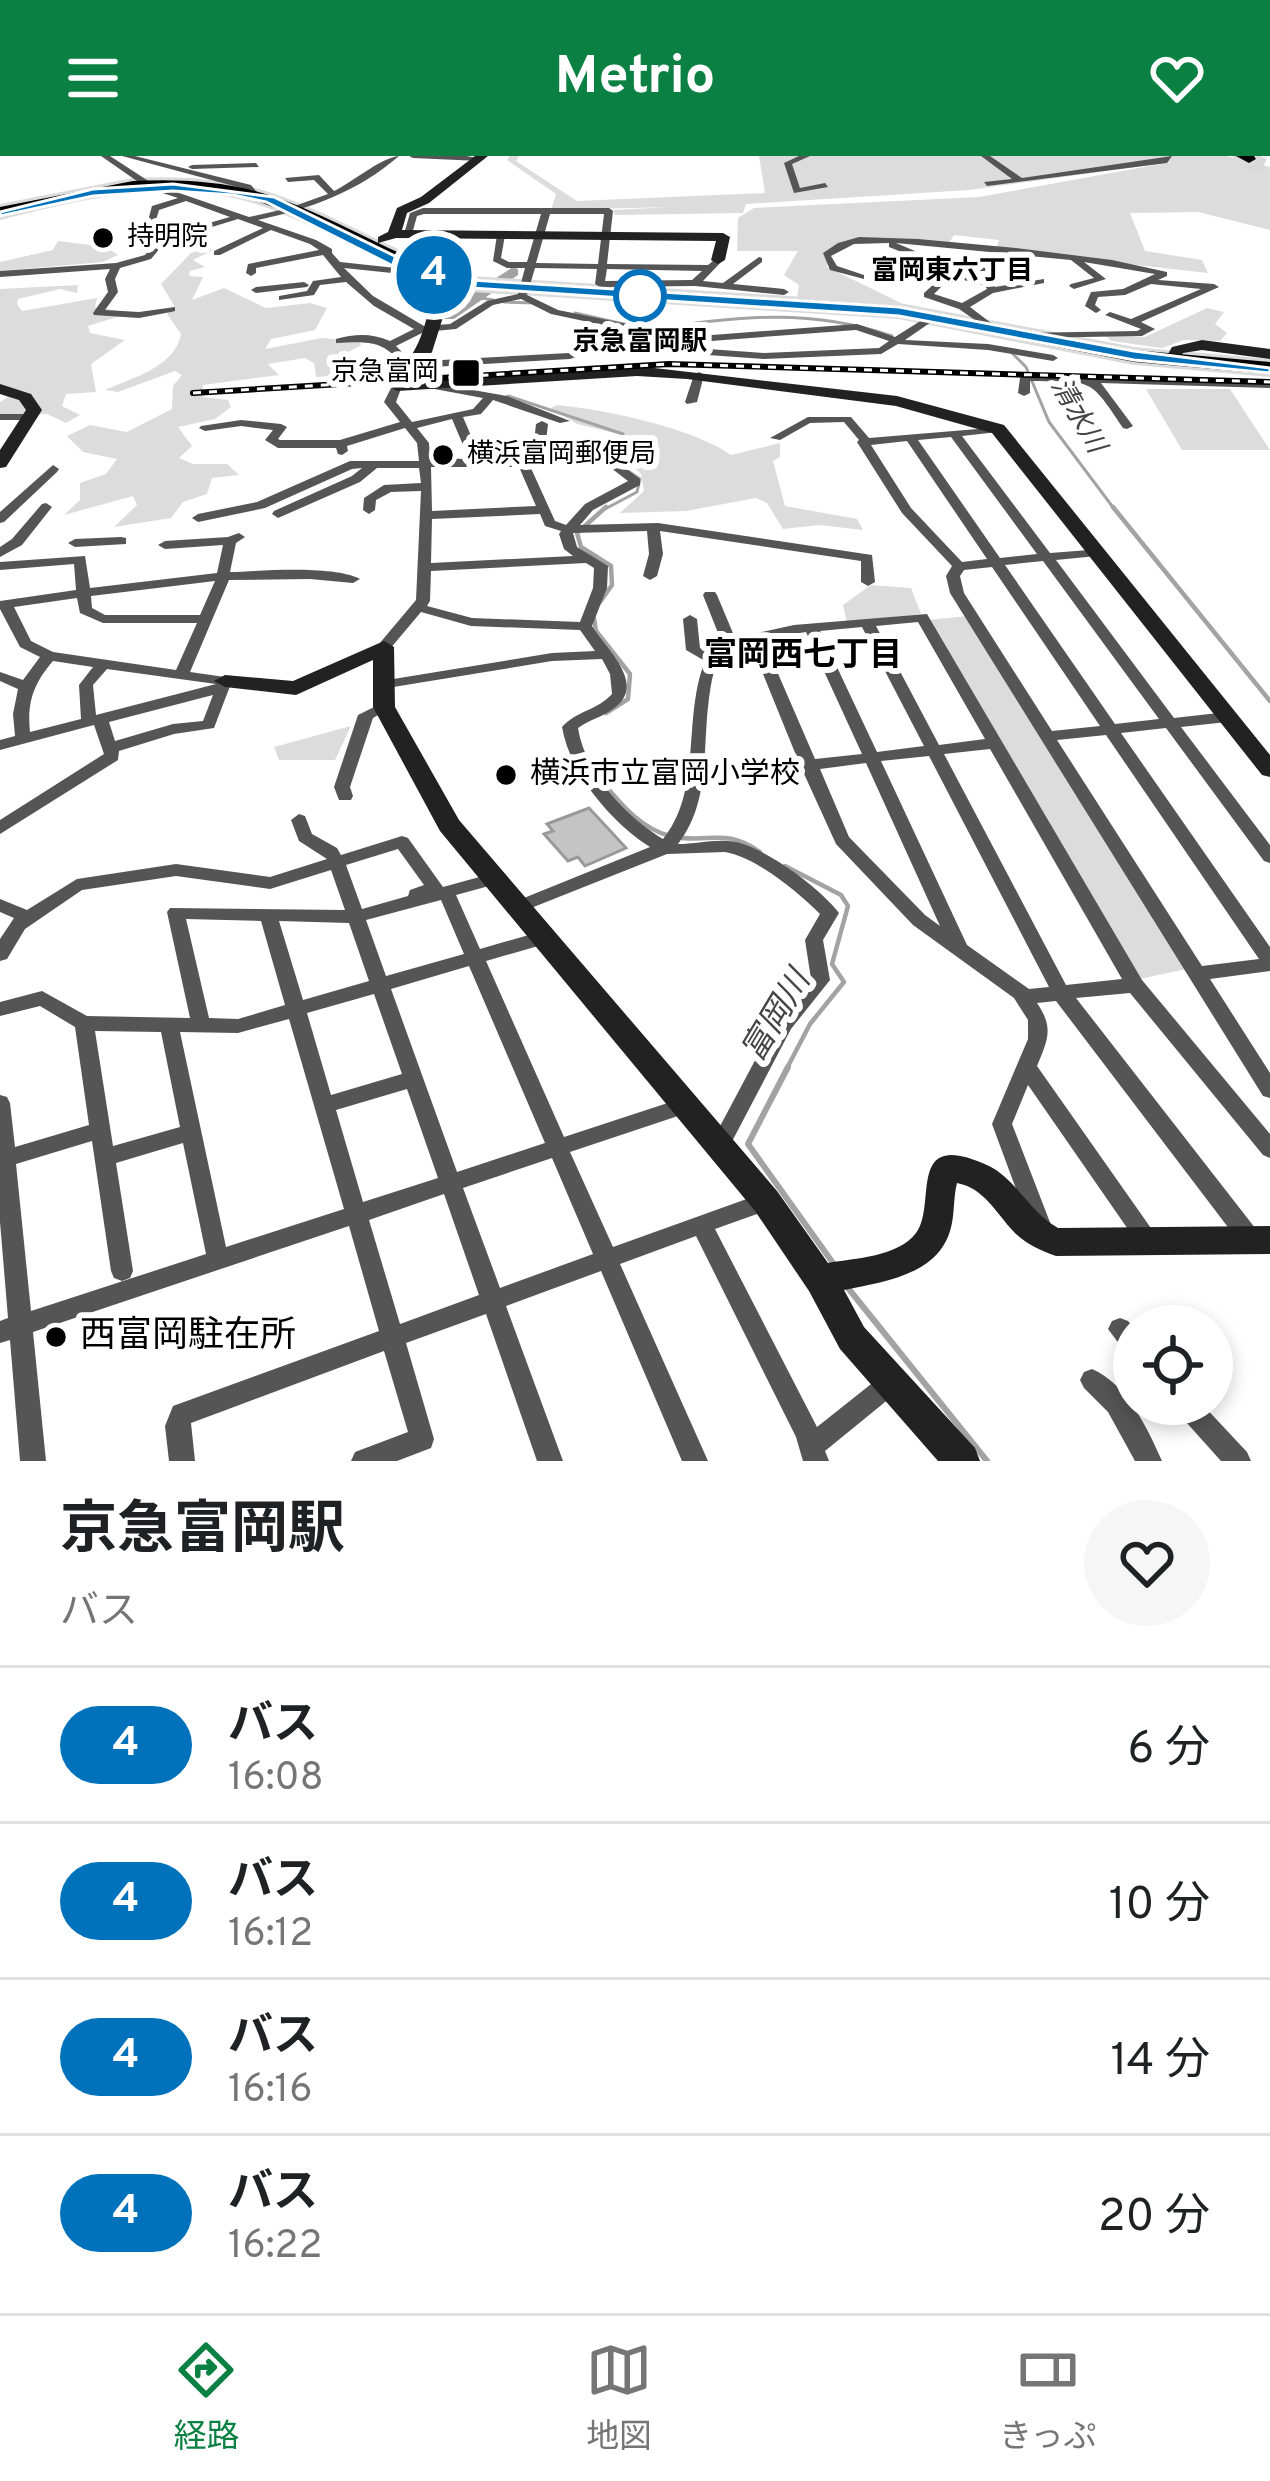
<!DOCTYPE html>
<html lang="ja">
<head>
<meta charset="utf-8">
<style>
	:root { --surface:#fff; --page:#f6f6f6; --text:#202124; --muted:#757577; --line:#e0e0e0; --accent:#0b8043 }
	body { margin:0; font-family:Overpass,"Noto Sans JP",sans-serif; background:var(--page); color:var(--text); height:100vh; display:flex; flex-direction:column; font-size:45px; white-space:nowrap }
	* { box-sizing:border-box; margin:0 }
	p { font-size:39px; color:var(--muted) }
	.icon { flex:none; width:66px; height:66px; fill:none; stroke:currentColor; stroke-width:2; stroke-linecap:round; stroke-linejoin:round }
	.map { position:relative; height:1305px; overflow:hidden }
	.side { display:flex; flex-direction:column; background:var(--surface); flex:1 }
	.side>* { flex:none }
	.badge { padding:0 24px; border-radius:39px; font-size:42px; line-height:78px }
	.buttons { position:absolute; left:1113px; top:1149px; display:grid; gap:24px }
	.buttons a { display:grid; place-items:center; width:120px; height:120px; border-radius:50%; background:var(--surface); box-shadow:0 6px 18px #0003; font-size:60px }
	.map>.badge { position:absolute; translate:-50% -50%; box-shadow:0 0 0 6px #fff }
	.round { display:grid; place-items:center; flex:none; width:126px; height:126px; border-radius:63px; background:var(--page) }
	.summary { display:flex; align-items:center; justify-content:space-between; height:204px; padding:0 60px }
	h1 { font-size:57px; font-weight:700; line-height:90px }
	ul { padding:0; list-style:none }
	li { display:flex; align-items:center; gap:36px; height:156px; padding:0 60px; border-top:3px solid var(--line) }
	li div { flex:1 }
	li b { display:block; font-size:45px }
	li em { font-style:normal }
	li .badge { min-width:132px; font-weight:700; text-align:center }
	header { display:flex; justify-content:space-between; align-items:center; height:156px; padding:0 60px; background:var(--accent); color:#fff; font-size:54px; font-weight:700 }
	.menu { display:flex; justify-content:space-around; align-items:center; height:168px; border-top:3px solid var(--line); background:var(--surface); font-size:33px; color:var(--muted) }
	.menu a { display:grid; justify-items:center; gap:6px }
	.menu .current { color:var(--accent) }
	.map>svg:first-child { display:block }
	.green { fill:#dcdcdc }
	.lines { fill:none; stroke-linecap:round; stroke-linejoin:round }
	.stream-far2 { stroke:#a3a3a3; stroke-width:3 }
	.stream-far1 { stroke:#a3a3a3; stroke-width:4.5 }
	.stream { stroke:#a3a3a3; stroke-width:6 }
	.river { fill:#a3a3a3; fill-rule:evenodd }
	.building { fill:#c4c4c4; stroke:#999; stroke-width:3 }
	.highway-tunnel { stroke:#d9d9d9; stroke-width:16; stroke-dasharray:16 8; stroke-linecap:butt }
	.highway-casing { stroke:#dbdbdb; stroke-width:6 }
	.street { fill:#555; fill-rule:evenodd }
	.secondary { fill:#222; fill-rule:evenodd }
	.highway { fill:#000; fill-rule:evenodd }
	.rail-casing { stroke:#000; stroke-width:6 }
	.rail { stroke:#fff; stroke-width:3; stroke-dasharray:8; stroke-linecap:butt }
	.line { fill:#0072bc; stroke:#fff; stroke-width:3 }
	.poi-dot { fill:#000; stroke:#fff; stroke-width:4.5 }
	.stop-dot { fill:#fff; stroke:#0072bc; stroke-width:6 }
	.labels { text-anchor:middle; dominant-baseline:central; stroke-width:12; stroke-linejoin:round; paint-order:stroke }
	.far-poi-label { font-size:27px; fill:#000; stroke:#fff; text-anchor:start }
	.far-neighbourhood-label { font-size:27px; font-weight:bold; fill:#000; stroke:#fff }
	.far-stop-label { font-size:27px; font-weight:bold; fill:#000; stroke:#fff }
	.far-water-label { font-size:27px; font-style:italic; fill:#444; stroke:#fff }
	.poi-label { font-size:30px; fill:#000; stroke:#fff; text-anchor:start }
	.neighbourhood-label { font-size:33px; font-weight:bold; fill:#000; stroke:#fff }
	.water-label { font-size:33px; font-style:italic; fill:#444; stroke:#fff }
	.near-poi-label { font-size:36px; fill:#000; stroke:#fff; text-anchor:start }
</style>
</head>
<body>
<header><svg class="icon" aria-label="menu" viewBox="0 0 24 24"><path d="M4 6h16M4 12h16M4 18h16"/></svg>Metrio<svg class="icon" aria-label="heart" viewBox="0 0 24 24"><path d="M12 20l-8-8c-3-5 5-10 8-4 3-6 11-1 8 4z"/></svg></header>
<div class="map">
<svg width="1270" height="1305" viewBox="0 0 1270 1305">
	<rect width="100%" height="100%" fill="#fff"/>
	<g class="green">
		<path d="M510,0H519L516,5L577,45L765,37L759,0H1227L1270,11V74L1198,56L1130,57L1145,95L1202,104L1208,117L996,93L999,84L954,79L949,87L861,83L828,94L827,111L901,147L797,142L799,129L784,119L798,95H737L738,62L754,52L979,41L1172,6L969,34L746,48L743,57L615,59L613,54L671,51L551,54L556,38L507,4Z"/>
		<path d="M58,85L106,91L118,99L103,106L0,115V106L53,94Z"/>
		<path d="M215,93L193,104L205,111L190,115L189,120L203,121L192,144L224,132L266,152L310,147L327,152L315,174L271,183L265,193L322,182L359,185L361,189L332,205L391,209L387,216L316,221L314,207L305,202L268,208L279,219L203,229V241L228,244L231,251L215,263L178,271L192,290L179,302L193,308H227L239,319L212,322L207,338L183,346L171,362L114,371L137,349L133,340L64,359L80,344V327L106,318L117,303L83,296L67,280L90,269L127,276L172,253L173,230L182,219L175,215L118,236L105,234C132,222 175,211 181,178L167,158L175,151L161,128L192,96Z"/>
		<path d="M78,129L77,137L60,133L18,143L17,148L22,155L97,142L95,151L130,157L88,170L90,177L125,184L91,208L96,236L66,238L62,250L80,259L66,267L47,258H0V246L8,241L0,238V133Z"/>
		<path d="M1207,152L1224,156L1215,168L1227,177L1220,185L1184,184L1162,192L1111,185L1105,179L1145,181Z"/>
		<path d="M1146,233H1230L1270,294H1182Z"/>
		<path d="M557,249C603,253 693,272 731,299L780,287V301L773,305L785,350L857,363L863,374L819,369L783,373L767,347L756,342L686,355L620,357L644,335L641,318L620,297L630,293L631,281L577,268L551,252Z"/>
		<path d="M871,429L911,432L921,458L847,467L843,449Z"/>
		<path d="M967,460L1187,813L1139,823L928,464Z"/>
		<path d="M351,570L335,604H279L274,591Z"/>
	</g>
	<g class="lines">
		<g class="stream-far2">
			<path d="M475,141L493,144"/>
			<path d="M504,146L535,147"/>
			<path d="M575,157L628,169"/>
			<path d="M644,174C732,162 806,150 892,180"/>
			<path d="M1009,194L1026,211L1049,266L1115,354"/>
			<path d="M508,240L623,278L626,289L613,297L615,304"/>
			<path d="M603,354L637,336L640,323L628,315"/>
		</g>
		<g class="stream-far1">
			<path d="M1113,351L1270,545"/>
			<path d="M600,446L612,429L611,410L581,391L577,377L606,351"/>
			<path d="M594,462L596,475L630,518L628,543L606,557"/>
			<path d="M597,620C617,643 638,672 670,680C709,689 723,670 760,696"/>
			<path d="M785,710L841,739L848,750L832,808L844,826L810,868L786,914"/>
		</g>
		<g class="stream">
			<path d="M788,911L748,988L833,1107"/>
			<path d="M848,1132L987,1305"/>
		</g>
		<path class="river" d="M513,111L518,113V119L454,163H442V157Z"/>
	</g>
	<path class="building" d="M589,652L626,692L585,710L578,701L568,705L544,678L553,675L547,668Z"/>
	<g class="lines">
		<path class="highway-tunnel" d="M1249,3L1270,14"/>
		<defs>
			<g id="highway">
				<path d="M1236,0H1254L1256,3L1249,7Z"/>
				<path d="M133,25C180,23 226,25 272,40C341,63 400,105 471,123L899,150L1134,194L1270,206V218L1134,206L899,160L471,133C397,115 336,74 265,48C180,17 85,39 0,61V51Z"/>
			</g>
		</defs>
		<use href="#highway" class="highway-casing"/>
		<g class="street">
			<path d="M101,0H110L153,28L249,61L289,52L328,38L314,24L288,26L285,22L319,19L334,35C353,26 380,2 399,0C359,35 310,53 258,64L316,84L332,93V97L340,106L433,116L435,118L430,121L344,112L373,140L424,170L450,168L487,145L518,138L525,112H507L493,105L497,79L501,76L505,79L501,102L509,106H527L541,58H424L417,60L412,78L408,81L404,78L410,57L423,52H609L613,55L607,108L708,109L718,101L723,104L703,125L723,127L759,101L762,102V106L733,128L784,133L789,136L784,139L695,130L600,131L595,128L597,113L535,112L527,139L558,154L647,172L660,183L857,168L895,181L933,157L937,158V162L905,184L988,188L1053,199L1058,202L1053,205L988,194L898,188L881,198L764,203L638,194L633,191L638,188L764,197L879,192L889,185L856,174L658,189L641,178L570,203L415,212L410,209L411,207L400,206C381,183 364,186 336,187V183C355,178 371,177 390,185L414,173L374,150L346,126L320,129L314,139L279,144V140L307,135L313,125L341,121L323,99L256,112V117L251,120L246,117L248,108L319,94L310,88L271,74L220,99H214V95L263,72L238,63L166,85L151,103L120,112L115,123L118,136L105,154L139,156L175,151V155L171,156L139,162L94,159L93,157L108,136L105,123L110,113L0,121V115L116,107L145,99L160,81L230,61L186,45L159,54L156,64L140,69V65L149,61L152,50L178,42L147,32ZM550,58H604L598,108L536,107ZM607,113L702,115L692,124L605,125ZM521,143L551,158L631,175L569,197L424,205V201H407L396,190L424,176L456,173L493,149Z"/>
			<path d="M122,0H135L251,29L260,40L253,42L245,33Z"/>
			<path d="M409,0H466L484,3L480,5L413,2Z"/>
			<path d="M799,0H810L792,8L800,32L825,27L828,31L794,37L784,7Z"/>
			<path d="M981,0H990L1022,22L1172,0L1167,7L987,30L984,26L1012,23Z"/>
			<path d="M256,7L259,11L192,13L188,11L192,9Z"/>
			<path d="M859,81L918,83L1016,92L1112,104L1167,116V120L1158,124L1214,128L1219,131L1141,166L1155,173L1142,180L1023,182L1019,181V177L1137,175L1141,173L1105,159L1110,156L1131,163L1201,133L1151,128L1125,139L1098,141L1095,149L1101,154L1096,157L1085,150L1091,136L1123,133L1155,118L1084,106L1106,123L1074,133L1069,130L1071,128L1094,122L1071,104L896,87L915,95L929,109H988L993,112L988,115H934L942,124L964,118L992,126L995,131L1044,123V127L993,137L970,151L995,170L996,172L991,175L959,153L924,141V137L935,127L909,99L889,91V87L854,88L831,100L837,110L864,119V123L830,114L823,97L838,87ZM964,124L985,130L987,133L962,147L934,138L943,129Z"/>
			<path d="M304,126L309,129L307,131L256,137L251,134L256,131Z"/>
			<path d="M699,216L704,219L697,246L687,248L685,246L694,219Z"/>
			<path d="M1025,219L1270,226V232L1101,227L1133,270L1127,273L1123,272C1088,219 1092,227 1030,225V237L1024,240L1018,237L1020,222Z"/>
			<path d="M433,227L507,240L570,265L560,267L493,244L481,258L463,261L481,303H532L536,268L542,265L548,268L544,302L605,297L640,323V329L593,354L580,369L658,367L872,399L875,426L868,430L861,426V405L660,375L663,398L657,420L650,424L643,420L649,398L647,375L573,377L577,391L608,410L607,432L592,470C607,494 648,529 613,553C602,561 589,564 578,572C585,617 625,660 663,683C703,633 682,563 705,505L686,494L683,463L690,459L697,463L700,492L711,497L722,487L703,439L705,436H715L717,439L735,482L794,469L927,458L1142,824L1270,978V1002L1263,999L1130,837L1076,842L1259,1077L1262,1084L1259,1091L1251,1094L1243,1091L1056,845L1037,847C1054,872 1048,883 1037,910L1160,1085L1157,1092L1149,1095L1141,1092L1028,929L1012,968L1051,1069L1048,1076L1040,1079L1032,1076L992,968L1028,883V864L1014,842L913,769L836,688L800,609L750,486C738,490 726,494 719,505C712,516 711,530 709,542C702,593 711,645 678,688C697,688 717,682 736,686C767,693 820,732 839,757L823,784L830,824L791,873L727,995L720,998L713,995L710,989L777,863L811,823L805,784L820,758C798,736 756,701 725,696L667,698L526,754H514L511,750L514,746L650,691C611,666 570,618 562,571C576,555 598,554 612,538L610,518L602,503L552,505L381,533L374,529L381,525L552,497L595,495L580,474L471,470L421,456L389,494H379L377,491L379,488L416,444L421,335L391,336L376,344L375,354L369,358L363,354L364,342L384,329L421,327L419,312H377L360,326L278,362L272,358L274,355L352,320L362,312L352,313L265,352L198,366L192,362L198,358L257,346L350,305H419L417,287L405,272L347,290L348,295L342,299L338,298L336,292H278L265,284L273,274L241,270L205,275L199,272L201,270L241,264L281,268L287,271L278,283L280,284H340L400,266L384,246L393,228L402,230L396,246L412,266L473,253L483,242L429,232V228ZM452,263L469,303L430,302L429,287L417,272ZM602,305L628,325L585,348L566,369L555,365L530,310ZM431,311H519L536,350L432,355ZM540,358L545,370L561,375L559,378L564,393L573,400L431,407L432,363ZM586,407L594,412L593,432L580,466L472,462L427,450L430,445L431,415ZM918,466L985,583L939,589L876,470ZM862,471L924,590L877,596L820,475ZM806,476L862,598L815,603L763,483ZM990,593L1122,823L1066,829L944,598ZM929,600L1049,831L1029,833L967,789L881,605ZM866,607L940,770L925,759L849,681L820,613Z"/>
			<path d="M0,258H31L37,261L31,264H0Z"/>
			<path d="M808,261H851L869,282L1002,271L1004,273L998,276L962,280L1050,397L1102,393V399L1097,400L1056,404L1174,562L1227,556L1235,561L1227,566L1181,571L1270,689V707L1264,705L1166,572L1121,577L1270,791V815L1210,823L1270,917V942L1263,940L950,437L946,420L952,410L902,357L857,286L859,284L844,266L810,267L780,284L770,282ZM951,281L1037,398L1000,402L918,284ZM907,285L987,403L962,406L911,352L871,289ZM1043,405L1159,563L1115,568L1005,409ZM992,411L1100,570L1052,575L964,437L960,420L964,414ZM1106,579L1259,803L1202,810L1057,584Z"/>
			<path d="M53,309L59,313L57,316L4,366L0,367V356Z"/>
			<path d="M46,347L52,351L22,389L0,401V391L12,383L42,348Z"/>
			<path d="M239,377L245,381L236,387L230,416C264,415 332,409 360,423L353,427L310,423L229,424L190,516L225,521L232,525L214,572L174,578L119,595L118,604L0,678V664L104,598L94,569L0,594V584L15,580L13,558L18,533L0,525V516L23,524L40,501L20,491L0,453V445L76,434L74,408L0,414V406L85,400L90,432L217,417L223,389L165,393L158,389L165,385L228,381ZM215,425L200,459H105L92,452L91,440ZM77,442L80,457L103,467H197L176,514L53,496L31,485L14,451ZM53,505L93,511L79,529L81,563L30,576C27,547 33,528 53,505ZM107,513L216,528L96,559L93,529ZM213,539L203,565L173,568L115,585L109,566Z"/>
			<path d="M121,381L126,382V388L75,391L68,387L75,383Z"/>
			<path d="M384,546L392,551L373,562L350,631L353,640L351,644H339L334,631L358,559Z"/>
			<path d="M299,658L305,660L312,678L337,692L341,699L402,680L408,682L443,731L494,717L500,719L503,723L500,727L456,739L480,793L546,774L552,776L555,781L552,786L486,805L564,981L686,941L693,943L696,949L693,955L570,996L613,1091L766,1036L774,1038L777,1045L774,1052L715,1073L817,1271L885,1217L893,1214L901,1217L905,1225L901,1233L825,1295L829,1305H803L796,1281L696,1080L620,1108L708,1305H682L601,1115L506,1150L563,1305H537L486,1158L406,1187L434,1283L431,1292L397,1305H351L355,1296L408,1276L384,1195L191,1267L195,1305H169L165,1270L173,1250L379,1175L349,1070L33,1176L46,1305H20L10,1184L0,1187V1165L8,1162L0,1066V939L7,941L10,947L15,991L89,969L75,871L40,850L0,860V846L42,835L87,860L190,862L167,756L170,752L345,754L331,714L270,733L176,720L82,734L25,773L7,803L0,805V783L14,762L0,756V743L27,754L77,723L176,708L270,721L327,703L299,685L291,664ZM398,693L424,729L410,734L408,740L362,753L346,709ZM441,744L464,798L386,820L366,764ZM186,763L261,765L285,849L238,863L209,862ZM279,765L349,767L369,825L303,844ZM469,810L545,987L457,1016L391,833ZM374,838L402,918L331,939L307,857ZM289,863L344,1053L226,1091L180,876L238,877ZM95,875L161,876L180,971L113,990ZM407,933L438,1022L363,1046L336,954ZM92,985L111,1115L114,1122L122,1125L130,1122L133,1115L116,1007L183,987L206,1098L31,1155L16,1008ZM552,1002L593,1098L500,1132L463,1032ZM444,1038L479,1139L400,1168L369,1064Z"/>
			<path d="M1120,1162L1128,1165L1134,1172V1200L1126,1197L1108,1173L1112,1165Z"/>
			<path d="M1092,1213C1126,1227 1148,1273 1162,1305H1135L1108,1256L1084,1232L1080,1224L1084,1216Z"/>
			<path d="M1174,1248H1202L1247,1296L1251,1305H1221L1177,1256Z"/>
		</g>
		<g class="secondary">
			<path d="M475,0H488L429,47L407,57L402,74L723,77L730,81L725,104L718,108L711,104L716,85L396,82L378,87V81L388,76L397,52L421,41Z"/>
			<path d="M443,120L455,123L432,196L411,221H399L397,218C431,181 421,159 443,120Z"/>
			<path d="M1202,184L1270,193V203L1202,194L1183,197L1177,208L1164,205L1172,191Z"/>
			<path d="M637,210L897,240L1004,269L1270,599V621L1262,619L992,277L896,250L687,223L637,220L397,235L389,230L397,225Z"/>
			<path d="M0,228L31,238L42,254L6,311L0,312V294L26,254L19,244L0,238Z"/>
			<path d="M384,485L394,491L395,551L459,664L777,1035L828,1107C855,1102 898,1101 916,1077C938,1049 904,970 989,1010C1017,1024 1030,1057 1058,1072L1270,1070V1098L1056,1100C1040,1094 1026,1088 1014,1076C996,1057 984,1032 957,1027C953,1042 955,1060 950,1075C937,1119 883,1126 844,1134L864,1171L975,1292L980,1305H938L840,1193L809,1135L755,1055L440,675L373,551V504L296,539L225,531L214,525L225,519L293,525Z"/>
		</g>
		<use href="#highway" class="highway"/>
		<defs>
			<path id="rail" d="M193,237L669,208L1270,226"/>
		</defs>
		<use href="#rail" class="rail-casing"/>
		<use href="#rail" class="rail"/>
	</g>
	<path class="line" d="M173,28L274,41L405,105L472,124L899,151L1134,195L1270,212V217L1134,204L899,160L471,132L395,111L266,46L233,39L173,35L93,40L0,60V56L93,33Z"/>
	<g class="poi-dot">
		<circle cx="103" cy="82" r="12"/>
		<rect x="451" y="202" width="30" height="30" rx="6"/>
		<circle cx="443" cy="299" r="12"/>
		<circle cx="506" cy="619" r="12"/>
		<circle cx="56" cy="1181" r="12"/>
	</g>
	<circle class="stop-dot" cx="640" cy="140" r="24"/>
	<g class="labels">
		<g class="far-poi-label">
			<text x="127" y="82">持明院</text>
			<text x="439" y="217" text-anchor="end">京急富岡</text>
			<text x="467" y="299">横浜富岡郵便局</text>
		</g>
		<g class="far-neighbourhood-label">
			<text x="952" y="116">富岡東六丁目</text>
		</g>
		<g class="far-stop-label">
			<text x="640" y="187">京急富岡駅</text>
		</g>
		<g class="far-water-label">
			<text transform="translate(1077 260) rotate(60)">清水川</text>
		</g>
		<g class="poi-label">
			<text x="530" y="619">横浜市立富岡小学校</text>
		</g>
		<g class="neighbourhood-label">
			<text x="803" y="501">富岡西七丁目</text>
		</g>
		<g class="water-label">
			<text transform="translate(778 861) rotate(-59)">富岡川</text>
		</g>
		<g class="near-poi-label">
			<text x="80" y="1181">西富岡駐在所</text>
		</g>
	</g>
</svg>
<div class="buttons">
<a><svg class="icon" aria-label="locate" viewBox="0 0 24 24"><circle cx="12" cy="12" r="6"/><path d="M12 2v4M12 18v4M2 12h4M18 12h4"/></svg></a>
</div>
<b class="badge" style="left:434px;top:119px;background:#0072bc;color:#fff">4</b>
</div>
<section class="side">
<div class="summary"><div><h1>京急富岡駅</h1><p>バス</p></div><a class="round"><svg class="icon" aria-label="heart" viewBox="0 0 24 24"><path d="M12 20l-8-8c-3-5 5-10 8-4 3-6 11-1 8 4z"/></svg></a></div>
<ul>
<li><span class="badge" style="background:#0072bc;color:#fff">4</span><div><b>バス</b><p>16:08</p></div><em>6 分</em></li>
<li><span class="badge" style="background:#0072bc;color:#fff">4</span><div><b>バス</b><p>16:12</p></div><em>10 分</em></li>
<li><span class="badge" style="background:#0072bc;color:#fff">4</span><div><b>バス</b><p>16:16</p></div><em>14 分</em></li>
<li><span class="badge" style="background:#0072bc;color:#fff">4</span><div><b>バス</b><p>16:22</p></div><em>20 分</em></li>
</ul>
</section>
<nav class="menu">
<a class="current"><svg class="icon" aria-label="directions" viewBox="0 0 24 24"><path d="M12 3l9 9-9 9-9-9zM9 14v-3h6M13 9l2 2-2 2"/></svg>経路</a>
<a><svg class="icon" aria-label="map" viewBox="0 0 24 24"><path d="M3 6l6-2 6 2 6-2v14l-6 2-6-2-6 2zM9 4v14M15 6v14"/></svg>地図</a>
<a><svg class="icon" aria-label="tickets" viewBox="0 0 24 24"><path d="M3 7h18v10H3zM15 7v10"/></svg>きっぷ</a>
</nav>
</body>
</html>
